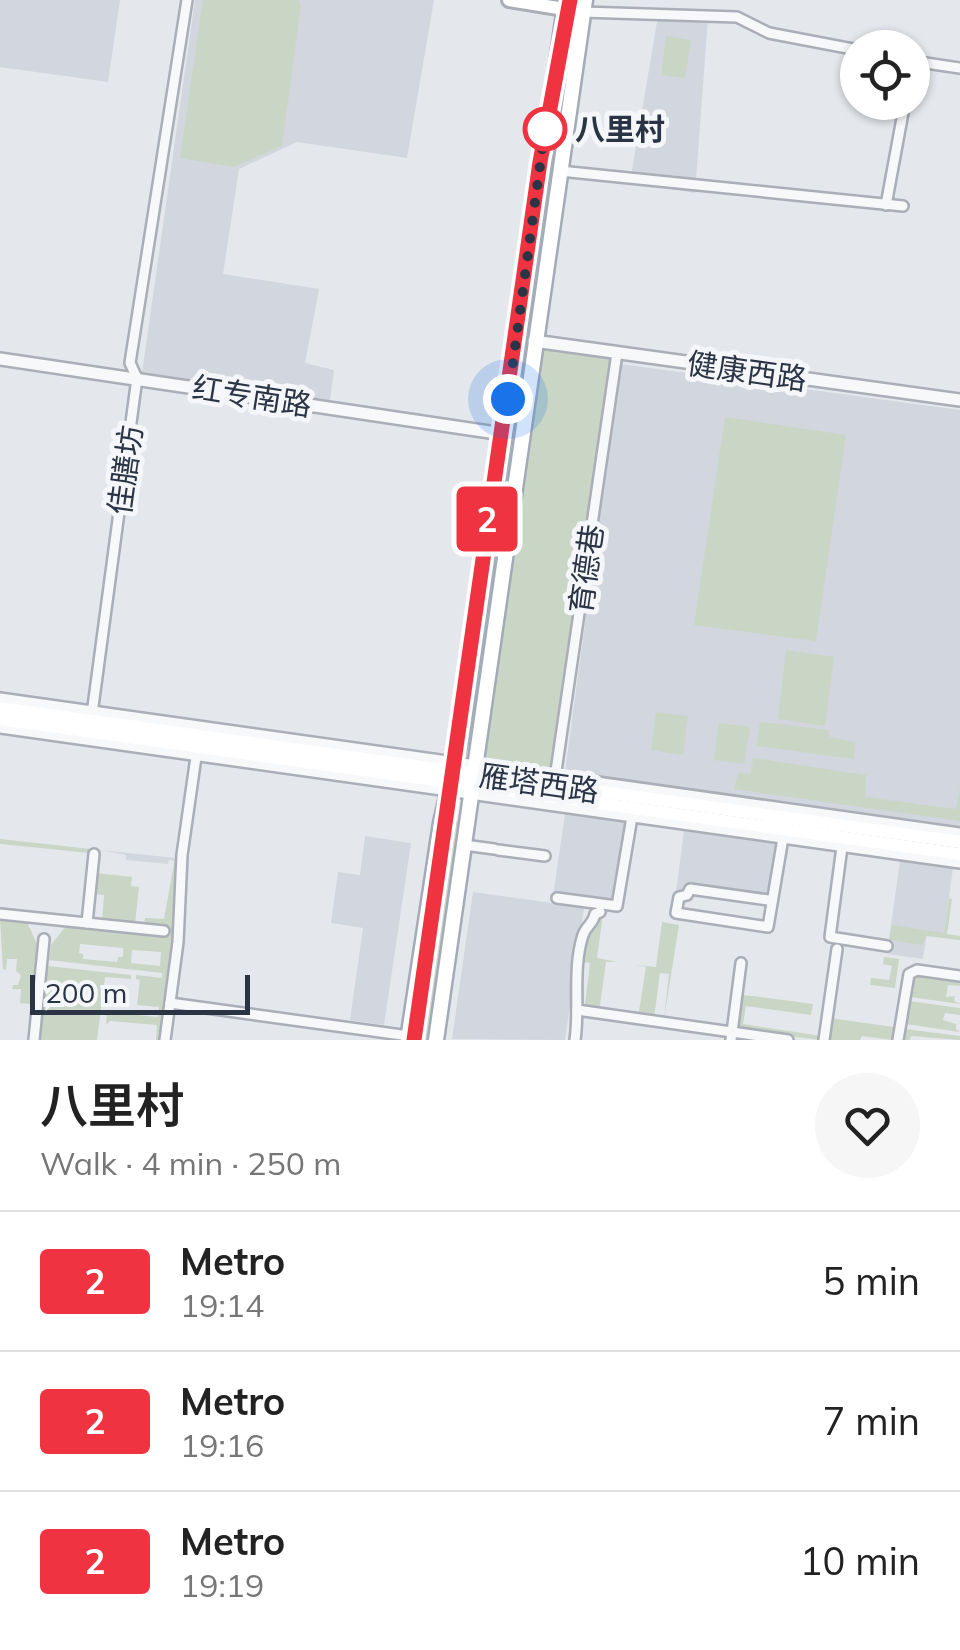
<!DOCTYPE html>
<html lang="en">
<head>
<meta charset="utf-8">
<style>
	:root { --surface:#fff; --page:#f6f6f6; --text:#222; --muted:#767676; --line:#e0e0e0 }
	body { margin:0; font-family:Mulish,"Noto Sans SC",sans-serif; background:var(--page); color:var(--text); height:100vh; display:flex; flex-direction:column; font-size:38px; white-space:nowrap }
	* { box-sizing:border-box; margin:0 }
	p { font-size:32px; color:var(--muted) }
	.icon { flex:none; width:55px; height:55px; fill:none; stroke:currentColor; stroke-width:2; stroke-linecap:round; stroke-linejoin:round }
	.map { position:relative; height:1040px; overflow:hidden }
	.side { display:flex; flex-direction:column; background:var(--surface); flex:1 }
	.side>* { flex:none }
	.badge { padding:0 20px; border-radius:8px; font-size:35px; line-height:65px }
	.fabs { position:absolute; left:840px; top:30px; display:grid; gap:20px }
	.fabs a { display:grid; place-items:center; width:90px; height:90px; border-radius:50%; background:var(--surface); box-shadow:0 2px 8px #0004; font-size:50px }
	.scale { position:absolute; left:30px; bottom:25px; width:220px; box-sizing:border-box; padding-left:10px; border:5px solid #2b3445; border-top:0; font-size:28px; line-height:35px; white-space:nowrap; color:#2b3445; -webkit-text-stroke:8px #f4f6f9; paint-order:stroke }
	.you { position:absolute; width:50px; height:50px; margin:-25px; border:8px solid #fff; border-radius:50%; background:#1a73e8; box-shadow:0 0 0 15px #1a73e833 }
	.map>.badge { position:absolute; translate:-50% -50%; box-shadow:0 0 0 5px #fff }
	.round { display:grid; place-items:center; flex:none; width:105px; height:105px; border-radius:52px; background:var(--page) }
	.summary { display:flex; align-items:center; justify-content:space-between; height:170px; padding:0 40px }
	h1 { font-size:48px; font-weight:600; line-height:75px }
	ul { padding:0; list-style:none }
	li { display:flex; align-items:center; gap:30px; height:140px; padding:0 40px; border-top:2px solid var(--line) }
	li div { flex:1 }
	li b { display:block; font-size:38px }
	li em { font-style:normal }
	li .badge { min-width:110px; font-weight:700; text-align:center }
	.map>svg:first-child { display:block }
	.built { fill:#d2d6de }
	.green { fill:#c9d6c5; fill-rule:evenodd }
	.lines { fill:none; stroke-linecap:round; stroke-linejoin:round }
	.minor-casing { stroke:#a9aeb7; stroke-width:14 }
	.tertiary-casing { stroke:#a9aeb7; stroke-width:16 }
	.secondary-casing { stroke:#a9aeb7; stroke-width:18 }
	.primary-casing { stroke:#a3abb8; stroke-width:19 }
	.minor { stroke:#f7f8fa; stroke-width:9 }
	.tertiary { stroke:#f7f8fa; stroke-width:11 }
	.secondary { stroke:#fff; stroke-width:12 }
	.primary { stroke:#fff; stroke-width:14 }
	.line-casing { stroke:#fff; stroke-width:22 }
	.line { stroke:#ef3340; stroke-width:15 }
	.walk { stroke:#2b3445; stroke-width:10; stroke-dasharray:0 18 }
	.stop-dot { fill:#fff; stroke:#ef3340; stroke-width:5 }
	.labels { text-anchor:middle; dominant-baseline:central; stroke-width:10; stroke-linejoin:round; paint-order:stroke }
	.stop-label { font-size:30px; font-weight:bold; fill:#2b3445; stroke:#f4f6f9; text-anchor:start }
	.street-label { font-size:30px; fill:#2b3445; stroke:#f4f6f9 }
</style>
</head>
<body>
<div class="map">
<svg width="960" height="1040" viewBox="0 0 960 1040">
	<rect width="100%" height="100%" fill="#e4e7ec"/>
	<g class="built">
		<path d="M0,0H120L108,82L0,67Z"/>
		<path d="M195,0H434L407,158L297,142L239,169L223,274L319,289L305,363L334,370L330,401L142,373Z"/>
		<path d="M659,10L708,18L695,193L630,182Z"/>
		<path d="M620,364L960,410V828L565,772Z"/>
		<path d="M565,814L631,823L619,912L584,908L565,1040L452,1039L473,892L552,903Z"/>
		<path d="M684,831L782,844L774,903L676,892Z"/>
		<path d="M365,836L411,843L384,1025L350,1020L363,928L331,923L338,872L360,875Z"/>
		<path d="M100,850L175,858V861L169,860L168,864L126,860V855Z"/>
		<path d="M900,861L953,868L944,934L927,932L923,959L887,954Z"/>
	</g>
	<g class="green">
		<path d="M203,0H298L301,5L282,146L234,167L180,158Z"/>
		<path d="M666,36L691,40L685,78L661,75Z"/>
		<path d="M543,347L611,357L550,774L492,767L484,758Z"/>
		<path d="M725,417L846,435L816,641L694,625Z"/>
		<path d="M786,650L834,657L825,726L778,719Z"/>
		<path d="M656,712L688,716L683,755L651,750Z"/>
		<path d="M760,722L828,730L830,737L855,742L854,759L756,746Z"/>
		<path d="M719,723L750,727L744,764L714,760Z"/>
		<path d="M753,758L866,775L865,797L956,809L960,788V821L734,789L738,773L751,774Z"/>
		<path d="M457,821L462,824L433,1040H417L448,823Z"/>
		<path d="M0,839L91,849L90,853L0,844Z"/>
		<path d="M175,858H178L174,943L161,1040H156L157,1025L110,1021L106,1025L107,1012L158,1017L159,1007L137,1005L140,980L136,979V975L162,978V973L49,960L51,945L66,926L167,935V928L144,925L145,918L164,919ZM80,944L123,948V957H118L117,962L83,959V954L79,953ZM132,950L161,952L160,966L131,963Z"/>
		<path d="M96,873L132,877L131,886L139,887L135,924L102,921L104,895L94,894Z"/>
		<path d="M949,898L952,899L947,934L960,936V940L925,936L923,945L889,940L892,925L944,933Z"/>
		<path d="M598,913L603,914L597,958L617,962H606L600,1005L597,1010L585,1005L590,963L582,962L586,933L596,924Z"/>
		<path d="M0,918L27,922L37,944L31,1004L20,1003L21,989H12L13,985H18L21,975L16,971L17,959H7L6,970L3,969Z"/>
		<path d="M662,922L679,925L664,1019L669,974L660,973L654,1018L641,1016L639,1011L646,967L635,965L656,967Z"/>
		<path d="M884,957L899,959L895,988L870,985L871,978L889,980L892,966L883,964Z"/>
		<path d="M48,966L131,975V979L105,977L97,1040H40ZM53,985L95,989L94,1003L71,998L70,1001L52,999Z"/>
		<path d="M916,973L960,978V986L948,985L946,997L955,996L954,1001L960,1004L910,997V979Z"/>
		<path d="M744,995L813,1004L811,1015L746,1006L743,1024L822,1036L821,1040L740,1030L736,1025L740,999Z"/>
		<path d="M909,1001L960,1008V1015L945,1013L943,1020L956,1024V1029L960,1032L906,1024Z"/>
		<path d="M829,1018L894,1027L892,1040L862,1036L860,1040H826Z"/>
		<path d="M905,1029L960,1036V1040L911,1036L910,1040H902Z"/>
	</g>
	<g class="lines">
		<defs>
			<g id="minor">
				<path d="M583,12L737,17L769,33L858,50"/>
				<path d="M912,61L960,68"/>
				<path d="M560,171L903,206"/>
				<path d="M886,205L905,102"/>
				<path d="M0,698L960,833"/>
				<path d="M92,714L137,378L130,363L187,0"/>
				<path d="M0,728L960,863"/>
				<path d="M555,778L617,353"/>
				<path d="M464,845L494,849"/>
				<path d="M842,847L830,937L887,946"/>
				<path d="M498,850L545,856"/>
				<path d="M557,898L617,906L632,817"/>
				<path d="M768,900L690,889L687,895L679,897L676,913L768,927L783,838"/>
				<path d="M0,914L164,931"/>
				<path d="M87,923L94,854"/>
				<path d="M170,1003L409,1036"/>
				<path d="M577,1010L788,1040"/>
				<path d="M34,1040L44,939"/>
				<path d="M165,1040L178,942L182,855L197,750"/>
				<path d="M575,1040C580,1006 572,969 583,935C586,926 593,924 595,914L600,912"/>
				<path d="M731,1040L741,963"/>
				<path d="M824,1040L837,949"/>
				<path d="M898,1040L909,974L917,970L960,976"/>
			</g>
			<g id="tertiary">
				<path d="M534,341L960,400"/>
				<path d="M0,359L503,434"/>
			</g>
			<g id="secondary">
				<path d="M509,0L583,12"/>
				<path d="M0,708L960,842"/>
				<path d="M0,719L960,854"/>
			</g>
			<g id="primary">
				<path d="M408,1040L441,823L460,741L566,0"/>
				<path d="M436,1040L585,0"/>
			</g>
		</defs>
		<use href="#minor" class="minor-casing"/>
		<use href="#tertiary" class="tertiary-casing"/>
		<use href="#secondary" class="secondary-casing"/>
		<use href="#primary" class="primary-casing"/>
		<use href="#minor" class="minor"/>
		<use href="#tertiary" class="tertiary"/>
		<use href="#secondary" class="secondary"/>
		<use href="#primary" class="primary"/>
	</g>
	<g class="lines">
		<defs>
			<path id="line" d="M414,1040L540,162L570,0"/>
		</defs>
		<use href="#line" class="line-casing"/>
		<use href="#line" class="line"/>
		<path class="walk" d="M508,399L545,129"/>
	</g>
	<circle class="stop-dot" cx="545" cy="129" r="20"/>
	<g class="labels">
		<g class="stop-label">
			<text x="575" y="129">八里村</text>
		</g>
		<g class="street-label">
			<text transform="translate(747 371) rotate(8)">健康西路</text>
			<text transform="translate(252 396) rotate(9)">红专南路</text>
			<text transform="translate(125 470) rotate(-82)">佳膳坊</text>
			<text transform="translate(586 569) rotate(-82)">育德巷</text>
			<text transform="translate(539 783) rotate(8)">雁塔西路</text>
		</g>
	</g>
</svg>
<div class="fabs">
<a><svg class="icon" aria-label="locate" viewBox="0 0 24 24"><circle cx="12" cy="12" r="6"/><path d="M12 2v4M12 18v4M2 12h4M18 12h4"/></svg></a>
</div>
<div class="scale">200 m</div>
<div class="you" style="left:508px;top:399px"></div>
<b class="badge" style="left:487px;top:519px;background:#ef3340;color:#fff">2</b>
</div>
<section class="side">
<div class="summary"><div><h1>八里村</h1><p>Walk · 4 min · 250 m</p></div><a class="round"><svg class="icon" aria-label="heart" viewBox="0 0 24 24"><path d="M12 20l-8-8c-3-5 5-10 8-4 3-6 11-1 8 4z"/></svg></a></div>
<ul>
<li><span class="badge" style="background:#ef3340;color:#fff">2</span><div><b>Metro</b><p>19:14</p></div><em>5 min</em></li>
<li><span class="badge" style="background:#ef3340;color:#fff">2</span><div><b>Metro</b><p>19:16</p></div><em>7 min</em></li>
<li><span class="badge" style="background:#ef3340;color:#fff">2</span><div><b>Metro</b><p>19:19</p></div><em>10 min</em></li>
</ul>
</section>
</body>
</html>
